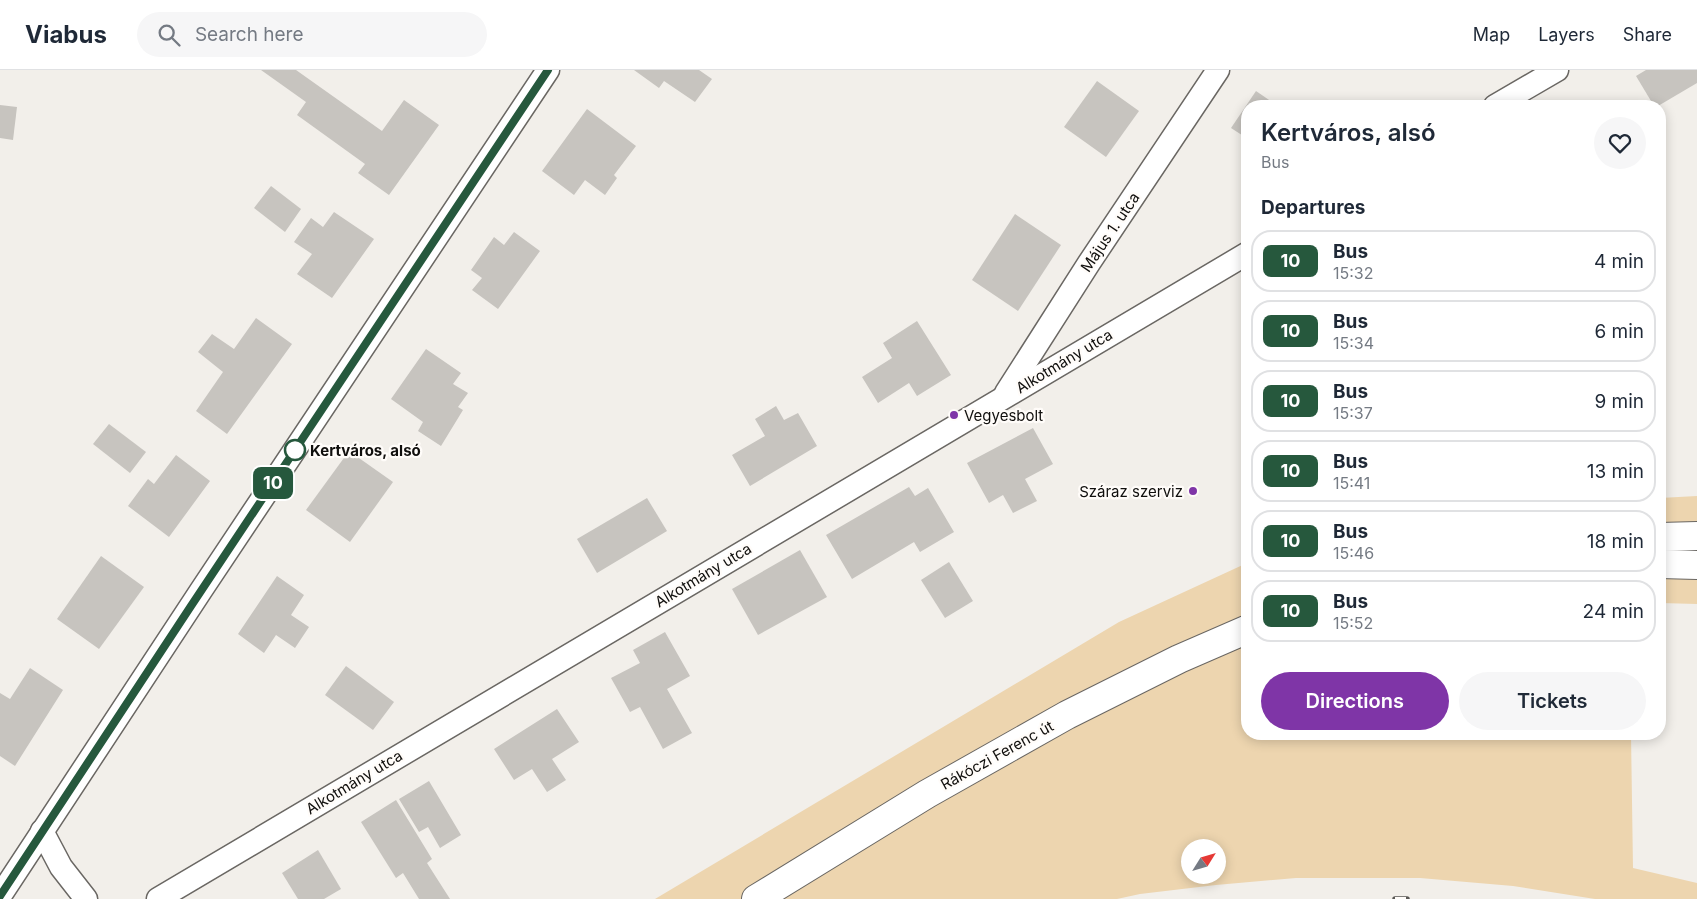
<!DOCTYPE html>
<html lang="en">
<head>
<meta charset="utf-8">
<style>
	:root { --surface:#fff; --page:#f6f6f7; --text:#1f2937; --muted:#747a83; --line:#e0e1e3; --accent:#7f35a7 }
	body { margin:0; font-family:Inter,sans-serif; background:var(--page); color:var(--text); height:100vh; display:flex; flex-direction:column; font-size:19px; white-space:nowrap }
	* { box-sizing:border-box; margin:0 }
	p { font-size:16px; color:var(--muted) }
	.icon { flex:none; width:28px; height:28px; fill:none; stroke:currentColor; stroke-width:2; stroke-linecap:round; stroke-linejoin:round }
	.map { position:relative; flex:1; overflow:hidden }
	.sheet { position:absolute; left:1241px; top:30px; width:425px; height:640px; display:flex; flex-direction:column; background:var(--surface); border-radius:20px; box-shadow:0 2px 12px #0003 }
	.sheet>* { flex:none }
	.badge { padding:0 10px; border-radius:8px; font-size:18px; line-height:32px }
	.needle { width:32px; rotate:53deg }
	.fabs { position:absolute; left:1181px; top:769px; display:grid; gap:10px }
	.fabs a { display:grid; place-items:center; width:45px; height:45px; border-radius:50%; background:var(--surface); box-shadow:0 2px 12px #0003; font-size:25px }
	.map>.badge { position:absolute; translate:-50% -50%; box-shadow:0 0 0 2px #fff }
	h2 { padding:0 20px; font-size:19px; line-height:45px }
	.round { display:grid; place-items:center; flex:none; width:52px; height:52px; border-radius:26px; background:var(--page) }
	.overview { display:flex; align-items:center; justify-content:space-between; height:85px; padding:0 20px }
	h1 { font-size:24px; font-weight:600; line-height:38px }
	.action { display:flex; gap:10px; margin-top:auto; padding:10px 20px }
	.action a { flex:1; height:58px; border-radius:30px; background:var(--accent); color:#fff; font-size:20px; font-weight:600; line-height:58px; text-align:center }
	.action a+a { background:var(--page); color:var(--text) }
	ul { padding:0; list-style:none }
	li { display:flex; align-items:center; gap:15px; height:62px; margin:0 10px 8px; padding:0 10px; border:2px solid var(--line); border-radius:20px }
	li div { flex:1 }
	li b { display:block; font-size:19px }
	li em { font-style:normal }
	li .badge { min-width:55px; font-weight:700; text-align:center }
	header { display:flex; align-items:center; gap:30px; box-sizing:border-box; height:70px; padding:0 25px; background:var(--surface); border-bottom:1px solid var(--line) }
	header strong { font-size:24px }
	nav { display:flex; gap:28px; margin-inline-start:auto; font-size:18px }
	.search { width:350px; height:45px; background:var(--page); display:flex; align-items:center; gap:12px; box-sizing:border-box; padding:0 18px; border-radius:28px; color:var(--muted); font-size:19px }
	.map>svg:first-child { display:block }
	.green { fill:#edd5af; fill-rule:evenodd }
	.building { fill:#c7c4bf }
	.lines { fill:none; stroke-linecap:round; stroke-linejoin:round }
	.street-casing { stroke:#6a6763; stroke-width:25 }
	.secondary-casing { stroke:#6a6763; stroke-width:30 }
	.street { stroke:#fff; stroke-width:22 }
	.secondary { stroke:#fff; stroke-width:28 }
	.rail-casing { stroke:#5a5855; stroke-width:5.5 }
	.rail { stroke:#fffcf9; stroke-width:4; stroke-dasharray:11; stroke-linecap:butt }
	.line-casing { stroke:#fff; stroke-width:11 }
	.line { stroke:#26583d; stroke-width:8 }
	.poi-dot { fill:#7f35a7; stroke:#fffcf9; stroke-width:2 }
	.stop-dot { fill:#fff; stroke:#26583d; stroke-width:2.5 }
	.labels { text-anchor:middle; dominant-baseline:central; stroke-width:4.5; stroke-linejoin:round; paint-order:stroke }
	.street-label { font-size:15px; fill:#100f0d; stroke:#fffcf9 }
	.poi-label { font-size:15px; fill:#100f0d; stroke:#fffcf9; text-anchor:start }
	.stop-label { font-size:15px; font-weight:bold; fill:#100f0d; stroke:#fffcf9; text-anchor:start }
</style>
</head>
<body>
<header>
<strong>Viabus</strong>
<div class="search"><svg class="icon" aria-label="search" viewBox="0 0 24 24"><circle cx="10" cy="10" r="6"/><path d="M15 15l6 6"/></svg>Search here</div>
<nav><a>Map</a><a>Layers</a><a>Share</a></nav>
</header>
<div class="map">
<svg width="1697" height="829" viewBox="0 0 1697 829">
	<rect width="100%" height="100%" fill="#f2efea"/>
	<g class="green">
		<path d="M1697,426V534L1660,533V428Z"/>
		<path d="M1247,493L1248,664H1631L1633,798L1697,813V829H1595L1513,816L1420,808H1296L1216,815L1140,824L1117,829H655L1119,552ZM1190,778H1218V805H1190Z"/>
	</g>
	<g class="building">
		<path d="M261,0H296L382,61L404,30L439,55L389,125L358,103L365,94L297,45L306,32Z"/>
		<path d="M634,0H699L712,9L695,32L664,11L659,18Z"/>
		<path d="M1646,0H1697V13L1658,36H1654L1636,6Z"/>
		<path d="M1097,11L1139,41L1106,87L1064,57Z"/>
		<path d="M1256,21L1278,36H1248V69L1231,58Z"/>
		<path d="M0,35L17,37L13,70L0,68Z"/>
		<path d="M587,39L636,76L614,105L617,108L605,125L585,110L574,125L542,101Z"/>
		<path d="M271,116L301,139L285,162L254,138Z"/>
		<path d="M334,142L374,169L332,228L297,204L312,184L294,172L311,148L323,157Z"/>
		<path d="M1015,144L1061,175L1018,241L972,210Z"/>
		<path d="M514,162L540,181L498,239L472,220L482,208L471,200L494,167L504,175Z"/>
		<path d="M256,248L292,274L227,364L196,341L223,302L198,282L212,264L234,279Z"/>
		<path d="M917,251L951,305L917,326L909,313L878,333L862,307L892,288L883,273Z"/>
		<path d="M426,279L461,303L453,314L468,323L458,337L463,340L441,376L418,361L423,352L391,329Z"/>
		<path d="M776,336L784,350L798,343L817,376L750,416L732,385L765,366L755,349Z"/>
		<path d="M109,354L146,382L130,403L93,374Z"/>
		<path d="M1033,358L1053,394L1025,409L1037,431L1013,443L1003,425L989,433L967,393Z"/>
		<path d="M349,381L393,412L350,472L306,440Z"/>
		<path d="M176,385L210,411L169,467L128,436L148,409L154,414Z"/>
		<path d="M909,417L915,426L928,418L954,462L920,482L914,472L852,509L826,465Z"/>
		<path d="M647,428L667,461L597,503L577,469Z"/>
		<path d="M800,480L827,527L758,565L732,519Z"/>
		<path d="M101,486L144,517L99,579L57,549Z"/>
		<path d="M949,492L973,531L945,548L921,510Z"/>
		<path d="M277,506L304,525L291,545L309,557L295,578L276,565L264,583L238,564Z"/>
		<path d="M665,562L690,606L667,619L692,663L663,679L640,637L630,642L611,608L640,593L633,580Z"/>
		<path d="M346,596L394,632L373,660L325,625Z"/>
		<path d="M30,598L63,620L15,696L0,686V623L10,629Z"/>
		<path d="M557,639L579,672L552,689L566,710L547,722L532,699L514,710L494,679Z"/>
		<path d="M429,711L461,765L440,778L428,757L419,762L399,729Z"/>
		<path d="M396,730L432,789L427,793L450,829H419L403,803L396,808L361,752Z"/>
		<path d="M318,780L341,819L324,829H298L282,803Z"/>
	</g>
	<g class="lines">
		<defs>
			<g id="street">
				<path d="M1495,36L1557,0"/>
				<path d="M1006,323L1089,193L1218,0"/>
				<path d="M42,761L61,797L86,829"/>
				<path d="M0,826L202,519L548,0"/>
				<path d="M158,829L1248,183"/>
			</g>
			<g id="secondary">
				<path d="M1660,467L1697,466"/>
				<path d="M1660,494L1697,495"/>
				<path d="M756,829L927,724L1067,645L1179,589L1248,559"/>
			</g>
		</defs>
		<use href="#street" class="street-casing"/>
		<use href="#secondary" class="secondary-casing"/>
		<use href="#street" class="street"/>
		<use href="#secondary" class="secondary"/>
		<defs>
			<path id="rail" d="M1395,829H1407"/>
		</defs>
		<use href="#rail" class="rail-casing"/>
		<use href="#rail" class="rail"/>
	</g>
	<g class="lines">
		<defs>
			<path id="line" d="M0,826L191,536L548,0"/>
		</defs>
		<use href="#line" class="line-casing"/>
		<use href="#line" class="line"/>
	</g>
	<g class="poi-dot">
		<circle cx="954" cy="345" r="5"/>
		<circle cx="1193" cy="421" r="5"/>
	</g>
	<circle class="stop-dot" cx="295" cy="380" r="10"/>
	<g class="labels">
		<g class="street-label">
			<text transform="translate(1110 162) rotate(-56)">Május 1. utca</text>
			<text transform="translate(1064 291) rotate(-31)">Alkotmány utca</text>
			<text transform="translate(703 505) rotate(-31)">Alkotmány utca</text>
			<text transform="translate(997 685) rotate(-29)">Rákóczi Ferenc út</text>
			<text transform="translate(354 712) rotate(-31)">Alkotmány utca</text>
		</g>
		<g class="poi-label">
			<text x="964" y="345">Vegyesbolt</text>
			<text x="1183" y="421" text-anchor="end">Száraz szerviz</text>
		</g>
		<g class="stop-label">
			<text x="310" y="380">Kertváros, alsó</text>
		</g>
	</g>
</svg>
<div class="fabs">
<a><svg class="needle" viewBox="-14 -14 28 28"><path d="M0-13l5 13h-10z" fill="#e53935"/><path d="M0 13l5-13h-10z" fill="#747a83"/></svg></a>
</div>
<b class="badge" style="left:273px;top:413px;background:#26583d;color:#fff">10</b>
<section class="sheet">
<div class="overview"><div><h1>Kertváros, alsó</h1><p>Bus</p></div><a class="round"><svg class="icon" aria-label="heart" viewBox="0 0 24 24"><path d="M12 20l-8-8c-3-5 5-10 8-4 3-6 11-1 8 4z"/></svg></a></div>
<h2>Departures</h2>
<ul>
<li><span class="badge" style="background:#26583d;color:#fff">10</span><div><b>Bus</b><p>15:32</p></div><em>4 min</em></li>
<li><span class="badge" style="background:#26583d;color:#fff">10</span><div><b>Bus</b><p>15:34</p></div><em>6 min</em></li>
<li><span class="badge" style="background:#26583d;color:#fff">10</span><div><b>Bus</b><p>15:37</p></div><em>9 min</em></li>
<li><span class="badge" style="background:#26583d;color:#fff">10</span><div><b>Bus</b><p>15:41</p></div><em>13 min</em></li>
<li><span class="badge" style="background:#26583d;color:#fff">10</span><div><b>Bus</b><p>15:46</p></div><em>18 min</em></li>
<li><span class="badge" style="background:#26583d;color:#fff">10</span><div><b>Bus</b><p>15:52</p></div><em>24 min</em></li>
</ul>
<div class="action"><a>Directions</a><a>Tickets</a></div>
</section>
</div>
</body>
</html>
